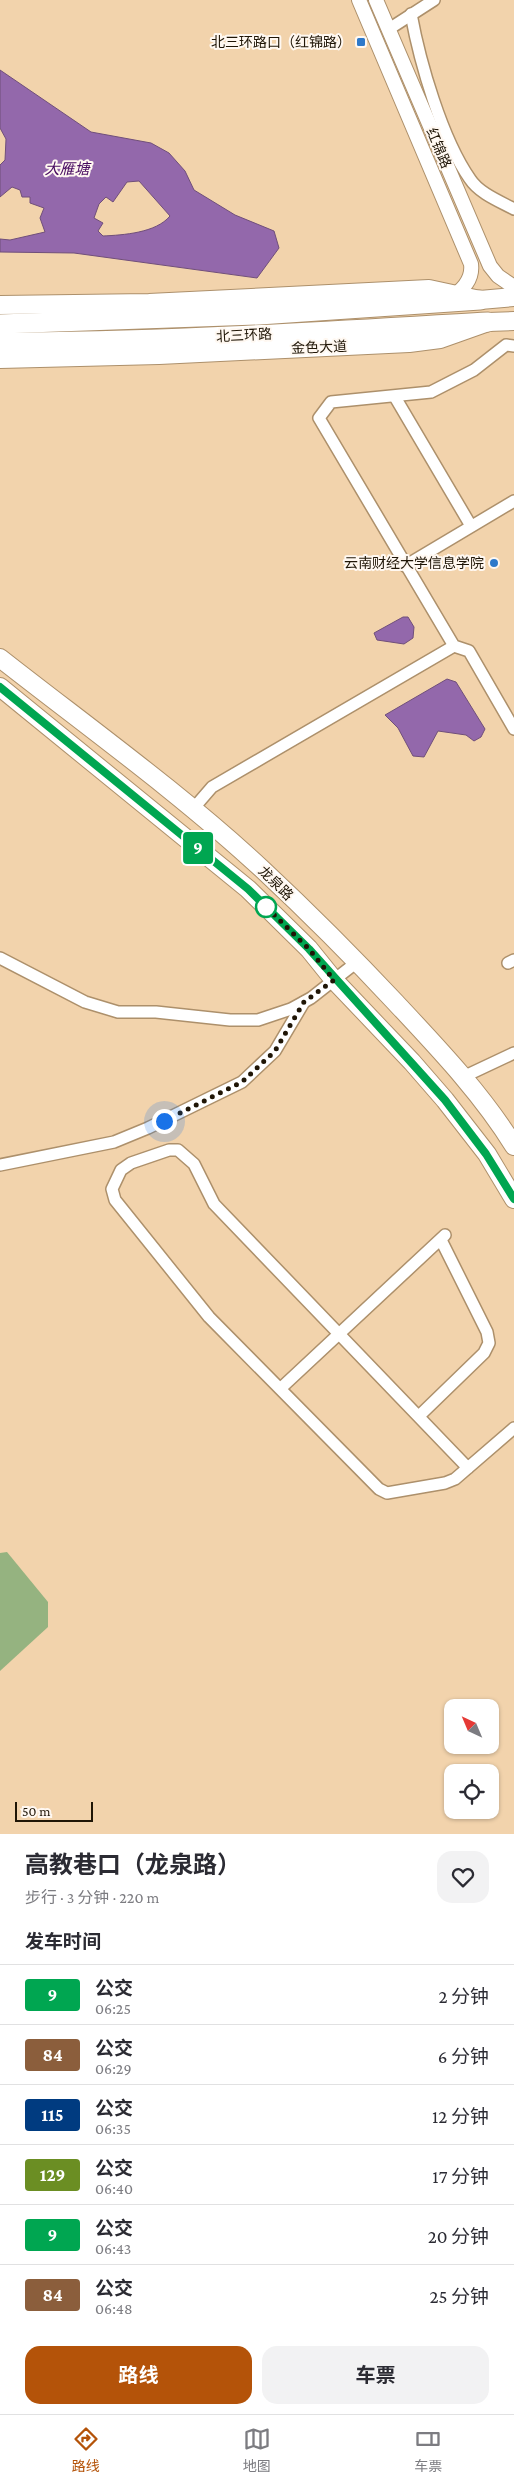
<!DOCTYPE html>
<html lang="zh">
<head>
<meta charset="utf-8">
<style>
	:root { --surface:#fff; --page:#f2f2f3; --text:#2b2b33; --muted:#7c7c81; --line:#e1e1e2; --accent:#b45309 }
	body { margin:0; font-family:"Crimson Pro","Noto Sans SC",serif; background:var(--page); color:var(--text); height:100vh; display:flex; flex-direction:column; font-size:19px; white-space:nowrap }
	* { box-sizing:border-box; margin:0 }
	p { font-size:16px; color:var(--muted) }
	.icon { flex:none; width:28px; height:28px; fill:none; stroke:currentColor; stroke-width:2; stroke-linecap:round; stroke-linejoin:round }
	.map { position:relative; height:1834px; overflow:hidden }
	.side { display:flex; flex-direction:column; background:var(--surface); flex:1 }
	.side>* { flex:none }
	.badge { padding:0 10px; border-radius:4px; font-size:18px; line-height:32px }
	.needle { width:32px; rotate:316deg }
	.buttons { position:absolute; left:444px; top:1699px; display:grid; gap:10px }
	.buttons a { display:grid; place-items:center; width:55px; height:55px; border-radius:10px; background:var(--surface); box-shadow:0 1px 4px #0004; font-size:25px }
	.scale { position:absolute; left:15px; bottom:12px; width:78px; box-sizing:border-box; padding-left:5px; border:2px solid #1f1506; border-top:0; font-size:14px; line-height:18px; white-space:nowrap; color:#1f1506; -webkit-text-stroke:4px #fff8f1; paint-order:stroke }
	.you { position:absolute; width:25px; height:25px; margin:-12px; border:4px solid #fff; border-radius:50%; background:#1a73e8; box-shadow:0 0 0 8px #1a73e833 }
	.map>.badge { position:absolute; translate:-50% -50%; box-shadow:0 0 0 2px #fff }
	h2 { padding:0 25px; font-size:19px; line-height:45px }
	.round { display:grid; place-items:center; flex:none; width:52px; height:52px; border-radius:15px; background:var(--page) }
	.head { display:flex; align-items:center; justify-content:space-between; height:85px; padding:0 25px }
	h1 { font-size:24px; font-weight:700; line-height:38px }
	.primary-button { display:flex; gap:10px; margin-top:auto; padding:10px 25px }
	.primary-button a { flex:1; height:58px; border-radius:15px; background:var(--accent); color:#fff; font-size:20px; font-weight:700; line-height:58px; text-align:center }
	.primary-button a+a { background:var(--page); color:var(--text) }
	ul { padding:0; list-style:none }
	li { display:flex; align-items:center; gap:15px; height:60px; padding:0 25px; border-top:1px solid var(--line) }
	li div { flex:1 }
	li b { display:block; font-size:19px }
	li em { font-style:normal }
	li .badge { min-width:55px; font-weight:700; text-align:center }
	.tabs { display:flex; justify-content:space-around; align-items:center; height:70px; border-top:1px solid var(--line); background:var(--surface); font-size:14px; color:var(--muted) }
	.tabs a { display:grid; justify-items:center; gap:2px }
	.tabs .on { color:var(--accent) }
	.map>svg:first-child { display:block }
	.green { fill:#95b380 }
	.water { fill:#9368ab; stroke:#704f7a; fill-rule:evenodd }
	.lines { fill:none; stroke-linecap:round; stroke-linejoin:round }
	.minor-casing { stroke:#ad906b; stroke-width:14 }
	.tertiary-casing { stroke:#ad906b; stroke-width:16 }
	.primary-casing { stroke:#ad906b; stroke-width:20 }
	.trunk-casing { stroke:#ad906b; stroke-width:21 }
	.minor { stroke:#fff; stroke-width:11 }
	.tertiary { stroke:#fff; stroke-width:14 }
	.primary { stroke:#fff; stroke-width:18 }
	.trunk { stroke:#fff; stroke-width:19 }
	.line-casing { stroke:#fff; stroke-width:11 }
	.line { stroke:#00a651; stroke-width:8 }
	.walk { stroke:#1f1506; stroke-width:5; stroke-dasharray:0 9 }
	.poi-dot { fill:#2e79ca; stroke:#fff8f1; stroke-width:2 }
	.stop-dot { fill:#fff; stroke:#00a651; stroke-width:2.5 }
	.labels { text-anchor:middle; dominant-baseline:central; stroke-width:4; stroke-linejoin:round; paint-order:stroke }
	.poi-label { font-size:14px; fill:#1f1506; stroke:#fff8f1; text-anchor:end }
	.street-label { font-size:14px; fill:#1f1506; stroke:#fff8f1 }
	.water-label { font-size:15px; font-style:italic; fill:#470a60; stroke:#fff8f1 }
</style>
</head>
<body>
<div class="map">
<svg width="514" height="1834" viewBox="0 0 514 1834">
	<rect width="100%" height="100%" fill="#f2d3ac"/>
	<path class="green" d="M7,1552L48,1602V1627L0,1671V1553Z"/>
	<g class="water">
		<path d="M0,70L91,132L151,143L169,153L185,171L194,190L235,215L274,231L279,248L257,278L74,253L0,252V239L10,240L45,232L40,218L44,208L30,203V197H22L20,190L12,187L0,197V165L5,160L6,139L0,128ZM139,181L170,216C156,233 123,235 103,236L98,231L103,223L94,218L99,204L106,197L113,202L127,182Z"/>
		<path d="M403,617H408L414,627L413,638L404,644L377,640L374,633Z"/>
		<path d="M447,679L456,682L485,729L481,737L474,741L466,735L438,731L424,757L413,756L398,728L385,715Z"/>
	</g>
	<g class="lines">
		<defs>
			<g id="minor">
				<path d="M411,14C420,63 442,139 470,179C479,193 499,201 514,209"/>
				<path d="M389,29L434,0"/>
				<path d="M514,346L506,345L474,370L431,392L331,402L319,418L454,646L469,651L514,729"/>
				<path d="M395,397L471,526"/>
				<path d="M405,566L514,501"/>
				<path d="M193,809L212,787L454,646"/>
				<path d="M0,958L85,1002L118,1012H156L230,1020H258L291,1009L311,998L357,962"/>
				<path d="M508,963L514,960"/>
				<path d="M463,1077L514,1053"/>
				<path d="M0,1165L114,1142L148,1128L242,1082L275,1051L304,1002"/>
				<path d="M281,1388L445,1235"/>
				<path d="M419,1416L484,1353L489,1343L487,1332L441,1240"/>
				<path d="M468,1468L214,1204L194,1164L178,1150H169L131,1163L121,1170L112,1189L115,1200L209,1317L379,1489L387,1493L445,1483L455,1479L514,1428"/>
			</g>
			<g id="tertiary">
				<path d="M359,0L471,264C473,279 463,290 450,298"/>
				<path d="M376,0L490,266L498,276L514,287"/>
			</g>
			<g id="primary">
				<path d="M0,305L149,303L429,289L480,300L514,297"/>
				<path d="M0,359L159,355L409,343L440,339L488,322L514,321"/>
				<path d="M0,658C88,727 180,793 262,869C308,912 353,957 396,1003C438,1048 482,1094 514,1146"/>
				<path d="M0,687L248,889L309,949L334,980L412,1062L445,1100L487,1154L514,1199"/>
			</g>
			<g id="trunk">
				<path d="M0,324L259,315L480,300"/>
				<path d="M0,342C163,342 326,331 488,322"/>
			</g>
		</defs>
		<use href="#minor" class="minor-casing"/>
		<use href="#tertiary" class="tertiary-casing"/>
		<use href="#primary" class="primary-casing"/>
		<use href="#trunk" class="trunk-casing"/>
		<use href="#minor" class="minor"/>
		<use href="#tertiary" class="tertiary"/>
		<use href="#primary" class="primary"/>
		<use href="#trunk" class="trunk"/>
	</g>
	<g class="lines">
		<defs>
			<path id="line" d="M0,687L248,889L309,949L445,1100L486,1154L514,1199"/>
		</defs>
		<use href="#line" class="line-casing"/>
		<use href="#line" class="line"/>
		<path class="walk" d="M164,1121L242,1082L275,1051L304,1002L334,980L309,949L260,901L266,907"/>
	</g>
	<g class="poi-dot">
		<rect x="356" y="37" width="10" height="10" rx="2.5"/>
		<circle cx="494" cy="563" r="5"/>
	</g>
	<circle class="stop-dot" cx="266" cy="907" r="10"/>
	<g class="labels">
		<g class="poi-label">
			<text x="351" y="42">北三环路口（红锦路）</text>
			<text x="484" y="563">云南财经大学信息学院</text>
		</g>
		<g class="street-label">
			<text transform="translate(439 148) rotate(67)">红锦路</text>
			<text transform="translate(244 335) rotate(-3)">北三环路</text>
			<text transform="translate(319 347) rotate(-2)">金色大道</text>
			<text transform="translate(276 883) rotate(44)">龙泉路</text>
		</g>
		<g class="water-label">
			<text x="67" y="169">大雁塘</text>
		</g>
	</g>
</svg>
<div class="buttons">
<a><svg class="needle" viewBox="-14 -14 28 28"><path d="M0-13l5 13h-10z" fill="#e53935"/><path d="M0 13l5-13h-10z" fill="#7c7c81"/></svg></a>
<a><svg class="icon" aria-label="locate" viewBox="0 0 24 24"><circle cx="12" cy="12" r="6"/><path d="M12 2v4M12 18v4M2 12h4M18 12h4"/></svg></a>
</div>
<div class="scale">50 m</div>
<div class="you" style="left:164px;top:1121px"></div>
<b class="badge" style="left:198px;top:848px;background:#00a651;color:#fff">9</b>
</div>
<section class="side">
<div class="head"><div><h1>高教巷口（龙泉路）</h1><p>步行 · 3 分钟 · 220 m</p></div><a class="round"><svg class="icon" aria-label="heart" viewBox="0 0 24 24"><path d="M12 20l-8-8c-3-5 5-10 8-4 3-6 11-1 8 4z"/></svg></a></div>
<h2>发车时间</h2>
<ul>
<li><span class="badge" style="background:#00a651;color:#fff">9</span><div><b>公交</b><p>06:25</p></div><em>2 分钟</em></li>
<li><span class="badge" style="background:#8b5e3c;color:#fff">84</span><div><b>公交</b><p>06:29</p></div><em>6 分钟</em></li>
<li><span class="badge" style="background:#003b80;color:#fff">115</span><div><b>公交</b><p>06:35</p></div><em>12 分钟</em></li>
<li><span class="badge" style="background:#6b8e23;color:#fff">129</span><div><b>公交</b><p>06:40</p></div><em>17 分钟</em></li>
<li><span class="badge" style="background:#00a651;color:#fff">9</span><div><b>公交</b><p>06:43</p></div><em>20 分钟</em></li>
<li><span class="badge" style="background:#8b5e3c;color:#fff">84</span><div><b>公交</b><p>06:48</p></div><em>25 分钟</em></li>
</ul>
<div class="primary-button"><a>路线</a><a>车票</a></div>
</section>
<nav class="tabs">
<a class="on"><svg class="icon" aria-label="directions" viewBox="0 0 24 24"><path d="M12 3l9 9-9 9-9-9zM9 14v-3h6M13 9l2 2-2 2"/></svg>路线</a>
<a><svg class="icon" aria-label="map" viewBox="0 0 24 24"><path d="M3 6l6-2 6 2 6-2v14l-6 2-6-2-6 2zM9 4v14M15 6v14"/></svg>地图</a>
<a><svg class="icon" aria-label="tickets" viewBox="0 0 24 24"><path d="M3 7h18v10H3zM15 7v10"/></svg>车票</a>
</nav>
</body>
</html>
